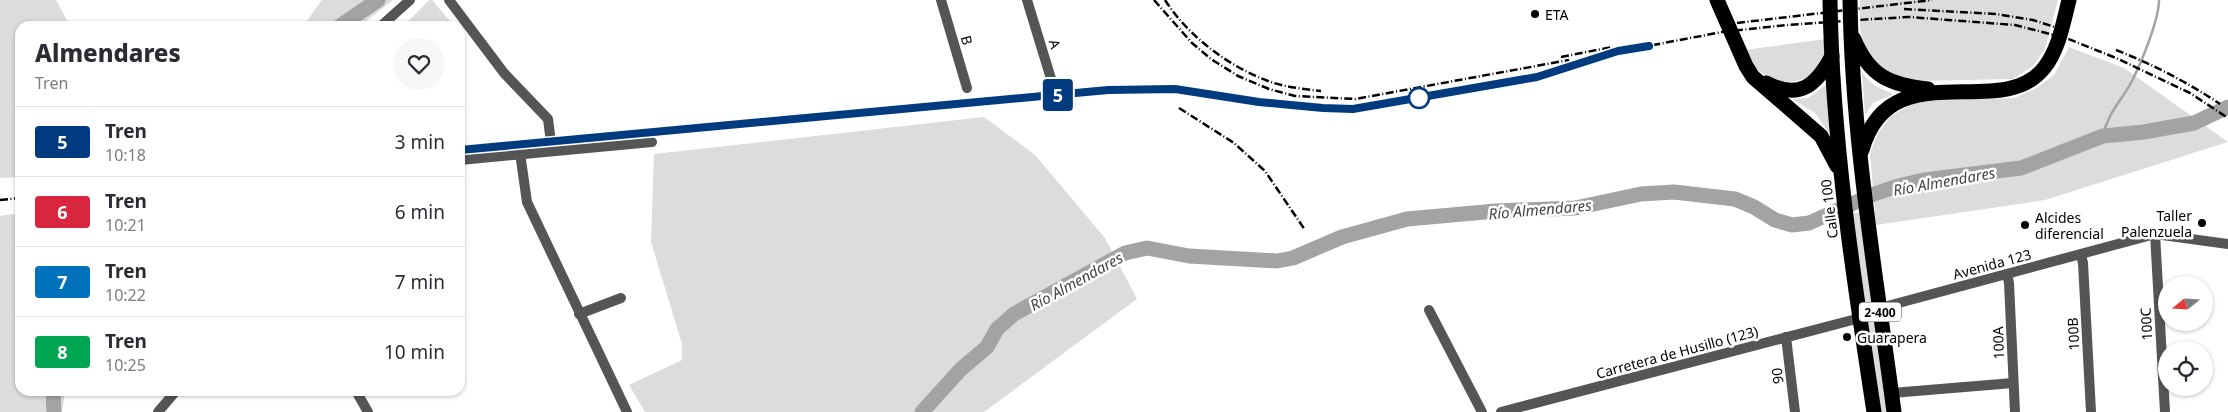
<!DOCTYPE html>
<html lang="es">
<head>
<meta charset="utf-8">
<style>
	:root { --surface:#fff; --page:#f7f7f7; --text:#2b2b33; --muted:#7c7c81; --line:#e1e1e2 }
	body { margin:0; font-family:"Noto Sans",sans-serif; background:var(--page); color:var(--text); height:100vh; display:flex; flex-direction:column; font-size:19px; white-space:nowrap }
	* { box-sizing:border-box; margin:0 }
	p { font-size:16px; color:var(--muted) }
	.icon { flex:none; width:28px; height:28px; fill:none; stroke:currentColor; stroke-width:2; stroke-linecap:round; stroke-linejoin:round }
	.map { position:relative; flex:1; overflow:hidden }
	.side { position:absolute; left:15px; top:21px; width:450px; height:375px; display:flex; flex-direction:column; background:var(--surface); border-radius:15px; box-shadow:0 1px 4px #0004 }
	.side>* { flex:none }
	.badge { padding:0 10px; border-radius:4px; font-size:18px; line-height:32px }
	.needle { width:32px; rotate:252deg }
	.tools { position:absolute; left:2158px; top:276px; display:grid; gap:10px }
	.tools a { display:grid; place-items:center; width:55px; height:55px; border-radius:50%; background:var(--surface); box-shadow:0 1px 4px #0004; font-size:25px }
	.map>.badge { position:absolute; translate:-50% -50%; box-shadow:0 0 0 2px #fff }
	.round { display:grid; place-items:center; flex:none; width:52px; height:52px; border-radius:26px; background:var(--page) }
	.summary { display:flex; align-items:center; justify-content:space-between; height:85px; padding:0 20px }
	h1 { font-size:24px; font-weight:800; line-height:38px }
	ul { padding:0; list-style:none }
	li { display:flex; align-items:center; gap:15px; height:70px; padding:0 20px; border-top:1px solid var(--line) }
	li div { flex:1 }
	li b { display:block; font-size:19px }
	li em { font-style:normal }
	li .badge { min-width:55px; font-weight:700; text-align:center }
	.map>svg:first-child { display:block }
	.green { fill:#dcdcdc }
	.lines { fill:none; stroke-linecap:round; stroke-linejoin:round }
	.stream { stroke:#a3a3a3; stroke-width:2.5 }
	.river { stroke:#a3a3a3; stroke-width:15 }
	.minor { stroke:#555; stroke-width:10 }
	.highway { stroke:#000; stroke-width:15 }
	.rail { stroke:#000; stroke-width:2.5; stroke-dasharray:8 2.5 1 2.5; stroke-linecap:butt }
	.line-casing { stroke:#fff; stroke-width:11 }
	.line { stroke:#003b80; stroke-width:8 }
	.poi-dot { fill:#000; stroke:#fff; stroke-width:2 }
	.stop-dot { fill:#fff; stroke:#003b80; stroke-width:2.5 }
	.labels { text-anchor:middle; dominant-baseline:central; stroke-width:5; stroke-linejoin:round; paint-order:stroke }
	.shield { fill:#fff; stroke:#4c4c4c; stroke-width:1 }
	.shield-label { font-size:12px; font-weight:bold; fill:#000 }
	.poi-label { font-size:14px; fill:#000; stroke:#fff; text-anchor:start }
	.street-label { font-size:14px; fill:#000; stroke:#fff }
	.water-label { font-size:15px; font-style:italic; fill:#444; stroke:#fff }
</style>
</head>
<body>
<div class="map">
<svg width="2228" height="412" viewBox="0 0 2228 412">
	<rect width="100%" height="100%" fill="#fff"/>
	<g class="green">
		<path d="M0,0H56L70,26H20V177L0,178Z"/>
		<path d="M322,0H393L360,26H303Z"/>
		<path d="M429,0H432L454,26H404Z"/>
		<path d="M1860,0H2058L2045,49L2033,66L2013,79L1917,81L1895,76L1874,61L1865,46L1860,29Z"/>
		<path d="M1825,39C1825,43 1827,50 1826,54C1825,58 1821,62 1820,65C1806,86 1780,86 1761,72C1753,66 1749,58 1745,50Z"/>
		<path d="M2069,47L2124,68L2228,142L2045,200L1876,225L1870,153L1878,133L1891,116L1912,104L1934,100L2014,98L2035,89L2054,75Z"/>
		<path d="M1862,72C1869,84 1881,89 1894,94L1873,103L1865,115Z"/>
		<path d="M1827,84L1829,133L1815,113L1792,99L1808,98Z"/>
		<path d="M984,117L1035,155L1105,238L1137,299L984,412H645L629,385L682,360V344L651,242L654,154Z"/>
		<path d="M1861,212L1890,412H1879L1850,214Z"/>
		<path d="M20,213V391H65L62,412H0V216Z"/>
	</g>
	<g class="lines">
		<path class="stream" d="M2103,136C2107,114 2122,100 2132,81C2141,63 2159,20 2159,0"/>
		<g class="river">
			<path d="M340,26L378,0"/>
			<path d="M53,391L54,412"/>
			<path d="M922,412L961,369L987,347L997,329L1014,314L1125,253L1147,248L1189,256L1277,261L1293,258L1342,237L1407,219L1496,211L1575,208L1641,194L1674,192L1735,199L1754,207L1775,220L1792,225L1809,223L1874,194L1898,186L1924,180L2021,168L2103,136L2144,132L2194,123L2228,107"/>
		</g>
		<g class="minor">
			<path d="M449,0L504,73L548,119L552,150"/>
			<path d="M941,0L967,88"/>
			<path d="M1027,0L1056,95"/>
			<path d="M381,26L410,0"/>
			<path d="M520,153L527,202L627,412"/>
			<path d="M460,160L652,142"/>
			<path d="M2155,234L2165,412"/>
			<path d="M2081,255L2083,263L2091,412"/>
			<path d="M2007,274L2009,283L2015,412"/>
			<path d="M1880,308L2155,234L2228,244"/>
			<path d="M1429,310L1482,412"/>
			<path d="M579,314L621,298"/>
			<path d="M1786,337L1795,412"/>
			<path d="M356,391L368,412"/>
			<path d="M1892,393L2013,383"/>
			<path d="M158,412L176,391"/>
			<path d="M1501,412L1860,318"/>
		</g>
		<g class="highway">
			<path d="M1717,0L1746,66L1753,77L1821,136L1837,166"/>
			<path d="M1830,0C1832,139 1853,275 1874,412"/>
			<path d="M1850,0C1852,139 1876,275 1894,412"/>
			<path d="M1854,39C1869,76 1890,85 1928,89"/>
			<path d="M1766,83C1799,100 1816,86 1832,56"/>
			<path d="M1862,150C1890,50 2001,123 2044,68C2059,49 2063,23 2069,0"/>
		</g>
		<g class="rail">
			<path d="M1154,0L1192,43L1211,59L1238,76L1269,89L1295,96L1355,99L1569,60"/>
			<path d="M1165,0C1188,36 1228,66 1268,81C1284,87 1304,89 1321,91"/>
			<path d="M1904,9L1996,14L2033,20L2067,31"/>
			<path d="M1737,23L1932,0"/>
			<path d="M2116,50C2152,64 2187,82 2220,104"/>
			<path d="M1611,53L1722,32L1787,25L1873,19L1909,17L2015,25L2066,38L2116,58L2190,93L2228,118"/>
			<path d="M1561,57L1612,47"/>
			<path d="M1179,108L1234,143L1265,171L1305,230"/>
			<path d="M460,151L1108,90L1175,89L1259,102L1323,109H1353L1537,77L1618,51"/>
			<path d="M0,200L20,198"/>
		</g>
	</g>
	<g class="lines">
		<defs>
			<path id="line" d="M460,150L1108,90L1175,89L1259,102L1323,108L1353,109L1537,77L1618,51L1649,46"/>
		</defs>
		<use href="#line" class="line-casing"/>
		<use href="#line" class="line"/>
	</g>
	<g class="poi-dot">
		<circle cx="1535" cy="14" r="5"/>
		<circle cx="2202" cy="223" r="5"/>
		<circle cx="2025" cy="225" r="5"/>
		<circle cx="1847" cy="337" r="5"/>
	</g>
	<circle class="stop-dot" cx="1419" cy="98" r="10"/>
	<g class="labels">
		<rect class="shield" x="1859" y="302.5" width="42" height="19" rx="4"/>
		<g class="shield-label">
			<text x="1880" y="312">2-400</text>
		</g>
		<g class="poi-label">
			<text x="1545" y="14">ETA</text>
			<text x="2192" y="215" text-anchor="end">Taller<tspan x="2192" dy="16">Palenzuela</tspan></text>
			<text x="2035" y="217">Alcides<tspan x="2035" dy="16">diferencial</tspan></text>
			<text x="1857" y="337">Guarapera</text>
		</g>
		<g class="street-label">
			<text transform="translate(967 40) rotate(74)">B</text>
			<text transform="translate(1055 44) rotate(73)">A</text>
			<text transform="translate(1829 209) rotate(-97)">Calle 100</text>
			<text transform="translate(1992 264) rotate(-15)">Avenida 123</text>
			<text transform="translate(2146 324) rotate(-93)">100C</text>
			<text transform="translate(2073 334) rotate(-93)">100B</text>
			<text transform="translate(1998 343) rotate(-92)">100A</text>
			<text transform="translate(1677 352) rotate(-15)">Carretera de Husillo (123)</text>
			<text transform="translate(1777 376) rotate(-97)">90</text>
		</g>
		<g class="water-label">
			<text transform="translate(1944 181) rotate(-10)">Río Almendares</text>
			<text transform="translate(1540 209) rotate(-5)">Río Almendares</text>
			<text transform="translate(1076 281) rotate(-29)">Río Almendares</text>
		</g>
	</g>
</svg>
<div class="tools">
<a><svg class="needle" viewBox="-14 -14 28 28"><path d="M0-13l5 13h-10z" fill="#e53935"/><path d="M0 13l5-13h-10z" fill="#7c7c81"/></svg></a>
<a><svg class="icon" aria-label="locate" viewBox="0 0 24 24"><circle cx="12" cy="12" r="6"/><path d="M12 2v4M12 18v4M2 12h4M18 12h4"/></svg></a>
</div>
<b class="badge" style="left:1058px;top:95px;background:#003b80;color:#fff">5</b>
<section class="side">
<div class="summary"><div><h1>Almendares</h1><p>Tren</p></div><a class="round"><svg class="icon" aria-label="heart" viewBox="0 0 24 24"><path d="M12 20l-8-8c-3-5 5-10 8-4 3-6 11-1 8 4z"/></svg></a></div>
<ul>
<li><span class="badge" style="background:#003b80;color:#fff">5</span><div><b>Tren</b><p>10:18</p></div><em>3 min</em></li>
<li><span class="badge" style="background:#d7263d;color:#fff">6</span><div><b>Tren</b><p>10:21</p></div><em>6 min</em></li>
<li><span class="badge" style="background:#0072bc;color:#fff">7</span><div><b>Tren</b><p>10:22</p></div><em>7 min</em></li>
<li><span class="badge" style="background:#00a651;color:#fff">8</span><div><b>Tren</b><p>10:25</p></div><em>10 min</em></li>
</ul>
</section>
</div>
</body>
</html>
